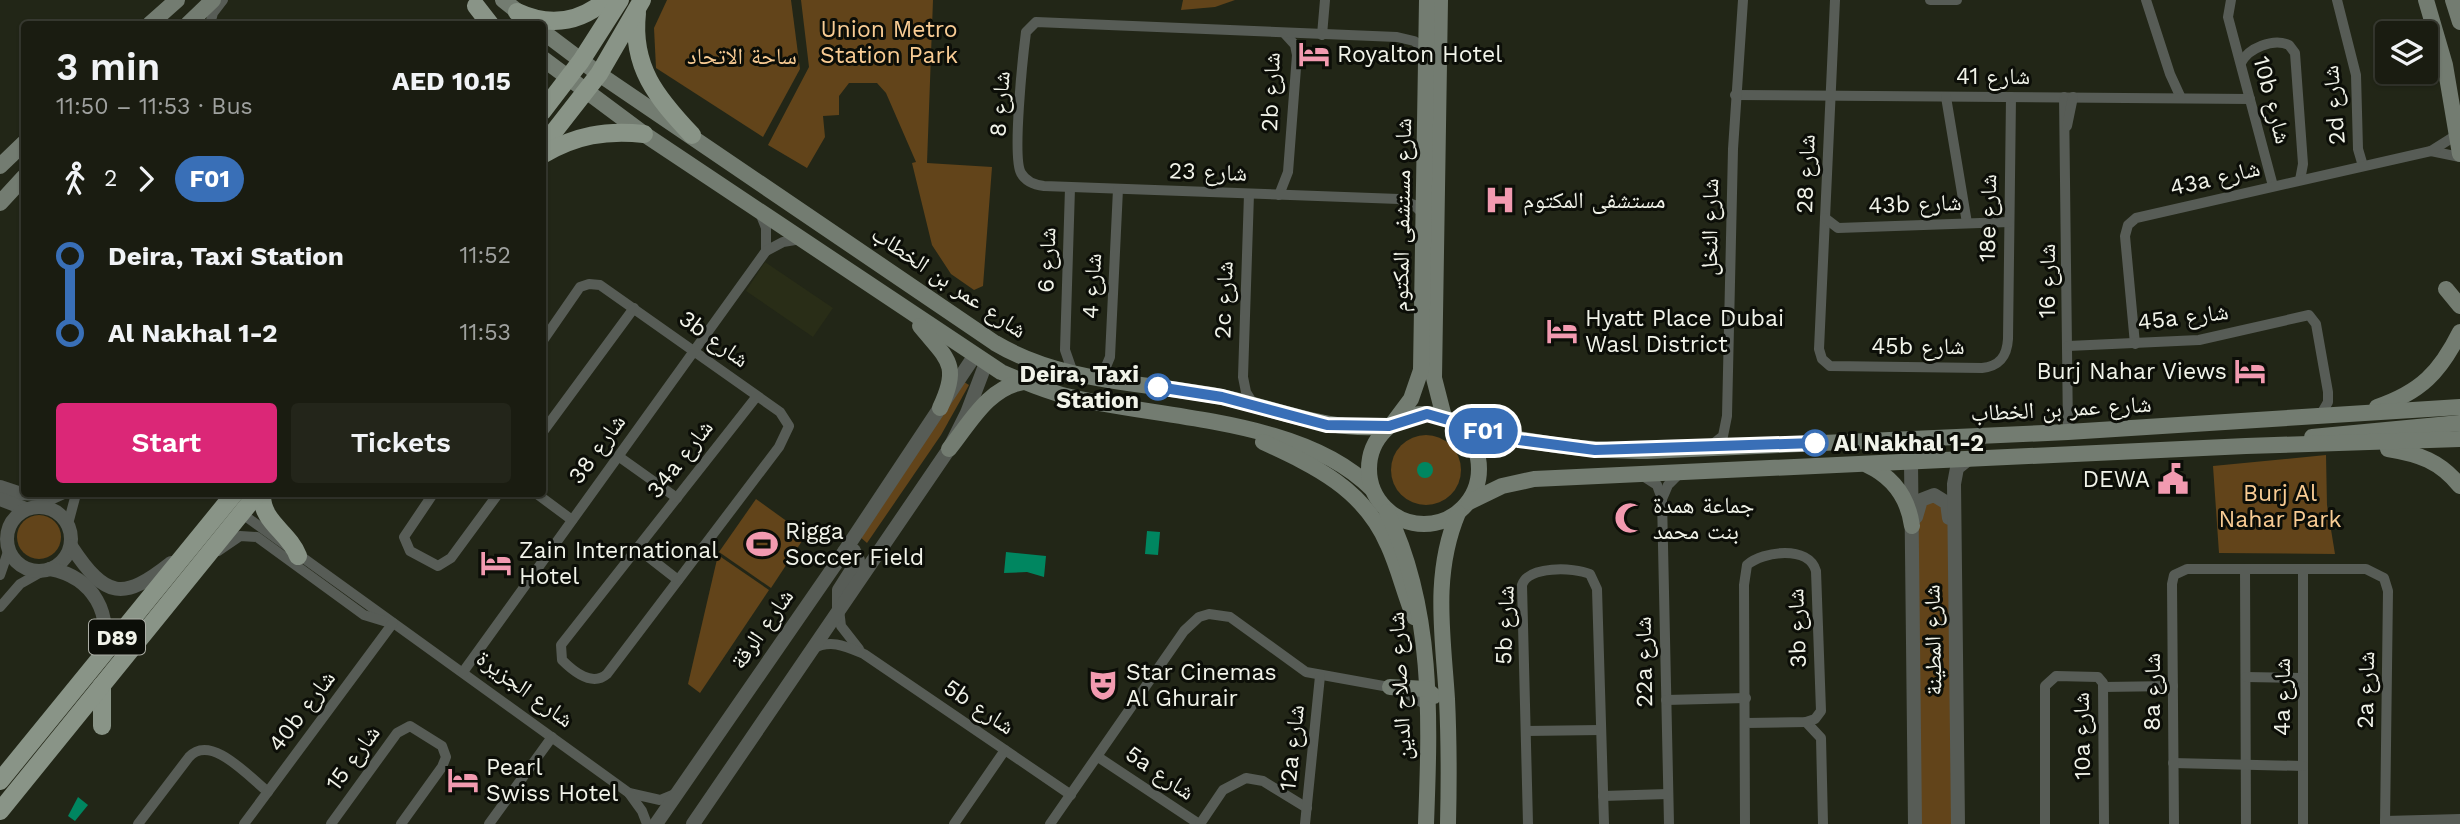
<!DOCTYPE html>
<html lang="en">
<head>
<meta charset="utf-8">
<style>
	:root { --surface:#1a1c11; --page:#23251a; --text:#f1f3f6; --muted:#9fa19f; --line:#383a31; --accent:#db2777 }
	body { margin:0; font-family:"Work Sans","Noto Naskh Arabic",sans-serif; background:var(--page); color:var(--text); height:100vh; display:flex; flex-direction:column; font-size:26px; white-space:nowrap }
	* { box-sizing:border-box; margin:0 }
	p { font-size:23px; color:var(--muted) }
	.icon { flex:none; width:38px; height:38px; fill:none; stroke:currentColor; stroke-width:2; stroke-linecap:round; stroke-linejoin:round }
	.map { position:relative; flex:1; overflow:hidden }
	.sheet { position:absolute; left:21px; top:21px; width:525px; height:476px; display:flex; flex-direction:column; background:var(--surface); border-radius:7px; box-shadow:0 2px 5px #0004,0 0 0 2px var(--line) }
	.sheet>* { flex:none }
	.badge { padding:0 14px; border-radius:23px; font-size:24px; line-height:46px }
	.tools { position:absolute; left:2375px; top:21px; display:grid; gap:14px }
	.tools a { display:grid; place-items:center; width:63px; height:63px; border-radius:7px; background:var(--surface); box-shadow:0 2px 5px #0004,0 0 0 2px var(--line); font-size:35px }
	.map>.badge { position:absolute; translate:-50% -50%; box-shadow:0 0 0 4px #fff }
	.legs { display:flex; align-items:center; gap:10px; height:77px; padding:0 35px; font-size:23px }
	.legs p { margin-inline-start:auto }
	.overview { display:flex; align-items:center; justify-content:space-between; height:119px; padding:0 35px }
	h1 { font-size:38px; font-weight:600; line-height:52px }
	.cta { display:flex; gap:14px; margin-top:auto; padding:14px 35px }
	.cta a { flex:1; height:80px; border-radius:7px; background:var(--accent); color:#fff; font-size:28px; font-weight:600; line-height:80px; text-align:center }
	.cta a+a { background:var(--page); color:var(--text) }
	ul { padding:0 35px; list-style:none }
	li { display:flex; align-items:center; gap:24px; height:77px; font-size:26px }
	li i { display:grid; place-items:center; width:10px; height:100%; margin:0 9px; background:currentColor }
	li i::after { content:''; width:18px; height:18px; margin:-9px; border:5px solid; border-radius:50%; background:var(--surface) }
	li p { margin-inline-start:auto }
	li:first-child i { background:linear-gradient(#0000 50%,currentColor 0) }
	li:last-child i { background:linear-gradient(currentColor 50%,#0000 0) }
	.map>svg:first-child { display:block }
	.built { fill:#292d17 }
	.green { fill:#62441a }
	.water { fill:#008660 }
	.lines { fill:none; stroke-linecap:round; stroke-linejoin:round }
	.minor { stroke:#575c56; stroke-width:10 }
	.tertiary { stroke:#575c56; stroke-width:14 }
	.secondary { stroke:#737c71; stroke-width:16 }
	.primary { stroke:#899487; stroke-width:18 }
	.line-1-casing { stroke:#fff; stroke-width:16 }
	.line-1 { stroke:#396fb7; stroke-width:10 }
	.stop-1-dot { fill:#fff; stroke:#396fb7; stroke-width:3.5 }
	.labels { text-anchor:middle; dominant-baseline:central; stroke-width:6; stroke-linejoin:round; paint-order:stroke }
	.shield { fill:#0c0e08; stroke:#acaea6; stroke-width:2 }
	.shield-label { font-size:21px; font-weight:bold; fill:#f1f3e9 }
	.park-label { font-size:23px; fill:#f9cc94; stroke:#0c0e08 }
	.poi-label { font-size:23px; fill:#f1f3e9; stroke:#0c0e08; text-anchor:start }
	.street-label { font-size:23px; fill:#f1f3e9; stroke:#0c0e08 }
	.stop-label { font-size:23px; font-weight:bold; fill:#f1f3e9; stroke:#0c0e08; text-anchor:end }
</style>
</head>
<body>
<div class="map">
<svg width="2460" height="824" viewBox="0 0 2460 824">
	<rect width="100%" height="100%" fill="#222617"/>
	<path class="built" d="M765,262L833,308L813,337L746,291Z"/>
	<g class="green">
		<path d="M667,0H791L800,69L763,137L656,68L654,28Z"/>
		<path d="M801,0H933L927,163L992,167L983,286L974,290L951,274L932,245L912,163L916,162L886,93L877,83H849L839,96V115L823,116L825,137L807,168L768,145L809,67Z"/>
		<path d="M1183,0H1235L1215,7L1181,10Z"/>
		<path d="M964,382L969,385L941,435L867,543L859,536Z"/>
		<circle cx="1426" cy="470" r="35"/>
		<path d="M2326,455L2327,505L2335,554L2219,553L2213,466Z"/>
		<path d="M1949,498L1954,824H1915L1910,499Z"/>
		<path d="M756,499L806,535L771,588L719,552Z"/>
		<circle cx="39" cy="537" r="22"/>
		<path d="M718,555L769,590L700,693L688,684Z"/>
	</g>
	<g class="water">
		<circle cx="1425" cy="470" r="8"/>
		<path d="M1147,531L1160,532L1158,555L1145,554Z"/>
		<path d="M1006,552L1046,556L1044,577L1027,572L1004,573Z"/>
		<path d="M78,797L88,805L75,821L68,816Z"/>
	</g>
	<g class="lines">
		<g class="minor">
			<path d="M1835,0L1819,349L1822,359L1830,366L1982,368C2000,366 2007,356 2008,339L2011,97"/>
			<path d="M1930,0H1957"/>
			<path d="M2146,0L2170,74L2181,98"/>
			<path d="M2231,0L2228,17L2273,186"/>
			<path d="M2337,0L2356,75L2358,149L2363,166"/>
			<path d="M210,24L213,13L223,0"/>
			<path d="M1322,35L1325,0"/>
			<path d="M2241,63C2248,48 2273,38 2289,45L2295,53L2303,164L2300,180"/>
			<path d="M1735,95L2250,99"/>
			<path d="M1946,97L1967,223"/>
			<path d="M2064,97L2068,432"/>
			<path d="M2067,126L2073,97"/>
			<path d="M2431,151L2460,157"/>
			<path d="M1070,188L1065,350L1073,373"/>
			<path d="M1249,194L1243,377L1246,392L1254,405"/>
			<path d="M1279,195L1288,172L1297,55L1295,45L1285,34"/>
			<path d="M760,213L766,228V251"/>
			<path d="M1425,216L1414,205L1399,199L1044,186C1035,185 1026,182 1021,173C1012,158 1023,55 1026,32L1036,22L1397,37L1414,41L1428,50"/>
			<path d="M1825,218L1838,228L2009,222"/>
			<path d="M542,342L580,287L589,284L600,285L780,412L789,426L779,447L607,674C592,687 574,672 562,660L561,645L757,396"/>
			<path d="M2135,344L2125,236L2128,225L2136,218L2431,151L2458,134"/>
			<path d="M2068,346L2199,340L2309,315L2316,324L2328,392V402L2320,416"/>
			<path d="M1094,378L1105,369L1110,357L1118,189"/>
			<path d="M542,433L634,308"/>
			<path d="M1708,448L1723,436L1727,416L1733,149L1743,0"/>
			<path d="M618,456L677,498"/>
			<path d="M1643,476L1657,485L1662,499L1669,824"/>
			<path d="M433,494L404,537L410,551L438,566L451,558L498,494"/>
			<path d="M537,494L572,520"/>
			<path d="M1662,499L1668,485L1679,474"/>
			<path d="M35,507L64,494"/>
			<path d="M241,513L629,793L660,800L677,793"/>
			<path d="M68,524L76,494"/>
			<path d="M637,548L678,580"/>
			<path d="M218,551L240,536L257,537L364,615L387,622"/>
			<path d="M2245,569L2246,824"/>
			<path d="M2303,569V824"/>
			<path d="M0,575L9,549"/>
			<path d="M0,607L20,584L43,571"/>
			<path d="M839,609L841,626L859,649"/>
			<path d="M812,649C831,639 845,646 864,654L1071,795"/>
			<path d="M463,672L766,251L783,242L801,239"/>
			<path d="M2246,677L2303,678"/>
			<path d="M2103,687L2173,686"/>
			<path d="M1666,700L1746,698"/>
			<path d="M1806,722L1821,738L1823,824"/>
			<path d="M1526,731L1601,730"/>
			<path d="M1098,757L1199,824"/>
			<path d="M2173,763L2303,766"/>
			<path d="M629,793L642,811L647,824"/>
			<path d="M1603,796L1668,794"/>
			<path d="M2385,821L2460,819"/>
			<path d="M138,824L189,757C211,733 249,777 268,792"/>
			<path d="M244,824L393,623"/>
			<path d="M331,824L397,733L410,726L442,746L446,757L442,767L401,824"/>
			<path d="M489,824L552,737"/>
			<path d="M954,824L1005,750"/>
			<path d="M1050,824L1184,631L1199,617L1209,614L1230,617L1306,672L1400,689L1426,705"/>
			<path d="M1200,824L1223,790L1246,778L1263,781L1307,808"/>
			<path d="M1305,824L1320,676"/>
			<path d="M1528,824L1522,585C1528,566 1573,567 1590,574L1597,589L1604,824"/>
			<path d="M1745,824L1744,585L1747,565C1763,551 1809,545 1816,571L1821,711L1815,719L1806,722L1746,723"/>
			<path d="M2045,824V686L2056,676L2098,677L2103,683L2104,824"/>
			<path d="M2174,824L2172,584L2174,575L2187,569H2366L2384,578L2388,591L2385,824"/>
		</g>
		<g class="tertiary">
			<path d="M1911,462L1915,824"/>
			<path d="M0,487L18,493L39,494"/>
			<path d="M0,499L26,509"/>
			<circle cx="39" cy="539" r="32"/>
			<path d="M1916,517L1921,500L1934,495L1947,503L1949,518"/>
			<path d="M71,546C106,599 123,601 171,563"/>
			<path d="M50,569C93,577 115,615 100,656"/>
			<path d="M839,608V590L858,560L854,551L844,552"/>
			<path d="M656,824L844,552L975,355"/>
			<path d="M693,824L949,449L967,413L986,363"/>
			<path d="M1958,824L1954,484L1957,468L1967,460"/>
		</g>
		<g class="secondary">
			<path d="M503,0L526,18"/>
			<path d="M1440,0L1434,378L1444,417"/>
			<path d="M2426,0L2445,65L2460,154"/>
			<path d="M2453,0L2460,22"/>
			<path d="M150,24L177,0"/>
			<path d="M188,24L213,0"/>
			<path d="M542,31L599,74L995,343C1064,384 1145,382 1222,397C1278,409 1330,433 1389,426"/>
			<path d="M542,58L644,134L1001,372C1022,381 1043,390 1066,396C1158,419 1303,418 1372,489"/>
			<path d="M0,166L24,143"/>
			<path d="M0,203L24,177"/>
			<path d="M2446,289L2460,306"/>
			<path d="M920,326C947,359 961,364 940,408"/>
			<path d="M2377,407C2421,392 2440,372 2460,332"/>
			<circle cx="1424" cy="469" r="55"/>
			<path d="M1393,423L1411,399L1421,370L1427,0"/>
			<path d="M1456,424C1520,442 1581,452 1647,451L2068,432L2460,407"/>
			<path d="M2312,437L2460,423"/>
			<path d="M1263,442C1315,466 1364,489 1388,545C1399,569 1404,593 1414,617"/>
			<path d="M949,449C970,423 988,388 1023,382"/>
			<path d="M2388,449C2419,454 2440,461 2460,486"/>
			<path d="M1867,465C1893,477 1908,497 1912,526"/>
			<path d="M1469,502L1502,486L1534,479L2246,446L2460,439"/>
			<path d="M1387,512C1434,608 1430,719 1426,824"/>
			<path d="M1390,687L1426,689L1434,696"/>
			<path d="M1448,824C1449,783 1449,741 1447,699C1443,635 1432,575 1458,513"/>
		</g>
		<g class="primary">
			<path d="M476,6L490,24"/>
			<path d="M517,12C549,27 579,23 606,0"/>
			<path d="M637,13C631,67 657,98 692,135"/>
			<path d="M542,112L581,61L620,0"/>
			<path d="M542,147L599,74L642,0"/>
			<path d="M542,155C576,135 606,130 644,134"/>
			<path d="M262,494C261,522 289,532 298,556"/>
			<path d="M102,685V726"/>
			<path d="M0,781L234,494"/>
			<path d="M0,811L257,494"/>
		</g>
	</g>
	<g class="lines">
		<defs>
			<path id="line-1" d="M1158,387L1222,397L1327,425L1389,426L1427,414L1519,440L1595,450L1815,443"/>
		</defs>
		<use href="#line-1" class="line-1-casing"/>
		<use href="#line-1" class="line-1"/>
	</g>
	<defs>
		<symbol id="hotel-bare" viewBox="-9 -9 18 18"><path d="M-6-4.5h1.5V1H6V5H4.5V3h-9V5H-6ZM-4 0a1.8 1.8 0 1 1 3.6 0ZM.5 0V-2.5h3Q6-2.5 6 0Z" fill="#f29ab0" stroke="#0c0e08" stroke-width="2.5" paint-order="stroke"/></symbol>
		<symbol id="hospital-bare" viewBox="-9 -9 18 18"><path d="M-5-5h3v3.5h4V-5h3V5h-3V1.5h-4V5h-3Z" fill="#f29ab0" stroke="#0c0e08" stroke-width="2.5" paint-order="stroke"/></symbol>
		<symbol id="civic-bare" viewBox="-9 -9 18 18"><path d="M-.6-6.5H3V-4.5H.6V-3L4-1V1h2V6H-6V1h2V-1L-.6-3ZM-1.2 2.5V6h2.4V2.5Z" fill="#f29ab0" stroke="#0c0e08" stroke-width="2.5" paint-order="stroke"/></symbol>
		<symbol id="mosque-bare" viewBox="-9 -9 18 18"><path d="M3.5-4.9A6 6 0 1 0 3.5 4.9A5 5 0 1 1 3.5-4.9Z" fill="#f29ab0" stroke="#0c0e08" stroke-width="2.5" paint-order="stroke"/></symbol>
		<symbol id="stadium-bare" viewBox="-9 -9 18 18"><path d="M0-5a6.5 5 0 1 0 0 10a6.5 5 0 1 0 0-10ZM-3.5-1.8h7v3.6h-7Z" fill="#f29ab0" stroke="#0c0e08" stroke-width="2.5" paint-order="stroke"/></symbol>
		<symbol id="theatre-bare" viewBox="-9 -9 18 18"><path d="M-5-5.5Q0-4 5-5.5V0Q5 5 0 6Q-5 5-5 0ZM-3.3-2.5H-1v1.5H-3.3ZM1-2.5H3.3v1.5H1ZM-2.8 1Q0 5.5 2.8 1Z" fill="#f29ab0" stroke="#0c0e08" stroke-width="2.5" paint-order="stroke"/></symbol>
	</defs>
	<g fill-rule="evenodd">
		<use href="#hotel-bare" x="1292" y="32" width="44" height="44"/>
		<use href="#hospital-bare" x="1478" y="178" width="44" height="44"/>
		<use href="#hotel-bare" x="1540" y="309" width="44" height="44"/>
		<use href="#hotel-bare" x="2228" y="349" width="44" height="44"/>
		<use href="#civic-bare" x="2151" y="457" width="44" height="44"/>
		<use href="#mosque-bare" x="1608" y="496" width="44" height="44"/>
		<use href="#stadium-bare" x="740" y="522" width="44" height="44"/>
		<use href="#hotel-bare" x="474" y="541" width="44" height="44"/>
		<use href="#theatre-bare" x="1081" y="663" width="44" height="44"/>
		<use href="#hotel-bare" x="441" y="758" width="44" height="44"/>
	</g>
	<g class="stop-1-dot">
		<circle cx="1158" cy="387" r="12"/>
		<circle cx="1815" cy="443" r="12"/>
	</g>
	<g class="labels">
		<rect class="shield" x="89" y="619.5" width="56" height="35" rx="5"/>
		<g class="shield-label">
			<text x="117" y="637">D89</text>
		</g>
		<g class="park-label">
			<text x="889" y="29">Union Metro<tspan x="889" dy="26">Station Park</tspan></text>
			<text x="742" y="56">ساحة الاتحاد</text>
			<text x="2280" y="493">Burj Al<tspan x="2280" dy="26">Nahar Park</tspan></text>
		</g>
		<g class="poi-label">
			<text x="1337" y="54">Royalton Hotel</text>
			<text x="1523" y="200">مستشفى المكتوم</text>
			<text x="1585" y="318">Hyatt Place Dubai<tspan x="1585" dy="26">Wasl District</tspan></text>
			<text x="2227" y="371" text-anchor="end">Burj Nahar Views</text>
			<text x="2150" y="479" text-anchor="end">DEWA</text>
			<text x="1653" y="505">جماعة همدة<tspan x="1653" dy="26">بنت محمد</tspan></text>
			<text x="785" y="531">Rigga<tspan x="785" dy="26">Soccer Field</tspan></text>
			<text x="519" y="550">Zain International<tspan x="519" dy="26">Hotel</tspan></text>
			<text x="1126" y="672">Star Cinemas<tspan x="1126" dy="26">Al Ghurair</tspan></text>
			<text x="486" y="767">Pearl<tspan x="486" dy="26">Swiss Hotel</tspan></text>
		</g>
		<g class="street-label">
			<text x="1993" y="76">شارع 41</text>
			<text transform="translate(1271 92) rotate(-88)">2b شارع</text>
			<text transform="translate(2272 100) rotate(75)">10b شارع</text>
			<text transform="translate(1000 104) rotate(-86)">شارع 8</text>
			<text transform="translate(2334 105) rotate(-95)">2d شارع</text>
			<text transform="translate(1208 172) rotate(2)">شارع 23</text>
			<text transform="translate(1806 174) rotate(-88)">شارع 28</text>
			<text transform="translate(2215 178) rotate(-13)">43a شارع</text>
			<text transform="translate(1915 204) rotate(-2)">43b شارع</text>
			<text transform="translate(1402 215) rotate(-89)">شارع مستشفى المكتوم</text>
			<text transform="translate(1988 218) rotate(-89)">18e شارع</text>
			<text transform="translate(1710 227) rotate(-89)">شارع النخل</text>
			<text transform="translate(1047 260) rotate(-88)">شارع 6</text>
			<text transform="translate(2047 281) rotate(-90)">شارع 16</text>
			<text transform="translate(949 282) rotate(34)">شارع عمر بن الخطاب</text>
			<text transform="translate(1092 286) rotate(-87)">شارع 4</text>
			<text transform="translate(1224 300) rotate(-88)">2c شارع</text>
			<text transform="translate(2183 317) rotate(-7)">45a شارع</text>
			<text transform="translate(714 339) rotate(36)">3b شارع</text>
			<text x="1918" y="346">45b شارع</text>
			<text transform="translate(2061 409) rotate(-3)">شارع عمر بن الخطاب</text>
			<text transform="translate(597 449) rotate(-54)">شارع 38</text>
			<text transform="translate(680 459) rotate(-52)">34a شارع</text>
			<text transform="translate(1505 625) rotate(-88)">5b شارع</text>
			<text transform="translate(1797 628) rotate(-92)">3b شارع</text>
			<text transform="translate(762 629) rotate(-55)">شارع الرقة</text>
			<text transform="translate(1933 640) rotate(-91)">شارع المطينة</text>
			<text transform="translate(1644 662) rotate(-91)">22a شارع</text>
			<text transform="translate(1400 686) rotate(-93)">شارع صلاح الدين</text>
			<text transform="translate(525 689) rotate(36)">شارع الجزيرة</text>
			<text transform="translate(2366 690) rotate(-89)">2a شارع</text>
			<text transform="translate(2152 692) rotate(-90)">8a شارع</text>
			<text transform="translate(2282 697) rotate(-90)">4a شارع</text>
			<text transform="translate(979 707) rotate(34)">5b شارع</text>
			<text transform="translate(302 711) rotate(-53)">40b شارع</text>
			<text transform="translate(2082 736) rotate(-91)">10a شارع</text>
			<text transform="translate(1292 748) rotate(-84)">12a شارع</text>
			<text transform="translate(353 758) rotate(-54)">شارع 15</text>
			<text transform="translate(1160 773) rotate(34)">5a شارع</text>
		</g>
		<g class="stop-label">
			<text x="1139" y="374">Deira, Taxi<tspan x="1139" dy="26">Station</tspan></text>
			<text x="1834" y="443" text-anchor="start">Al Nakhal 1-2</text>
		</g>
	</g>
</svg>
<div class="tools">
<a><svg class="icon" aria-label="layers" viewBox="0 0 24 24"><path d="M12 4l9 5-9 5-9-5zM3 14l9 5 9-5"/></svg></a>
</div>
<b class="badge" style="left:1483px;top:431px;background:#396fb7;color:#fff">F01</b>
<section class="sheet">
<div class="overview"><div><h1>3 min</h1><p>11:50 – 11:53 · Bus</p></div><b>AED 10.15</b></div>
<div class="legs"><svg class="icon" aria-label="walk" viewBox="0 0 24 24"><circle cx="13" cy="4" r="2"/><path d="M13 8l-2 6 4 7M11 14l-3 7M7 12l3-4h3l4 4"/></svg>2<svg class="icon" aria-label="forward" viewBox="0 0 24 24"><path d="M9 5l7 7-7 7"/></svg><b class="badge" style="background:#396fb7;color:#fff">F01</b></div>
<ul>
<li><i style="color:#396fb7"></i><b>Deira, Taxi Station</b><p>11:52</p></li>
<li><i style="color:#396fb7"></i><b>Al Nakhal 1-2</b><p>11:53</p></li>
</ul>
<div class="cta"><a>Start</a><a>Tickets</a></div>
</section>
</div>
</body>
</html>
